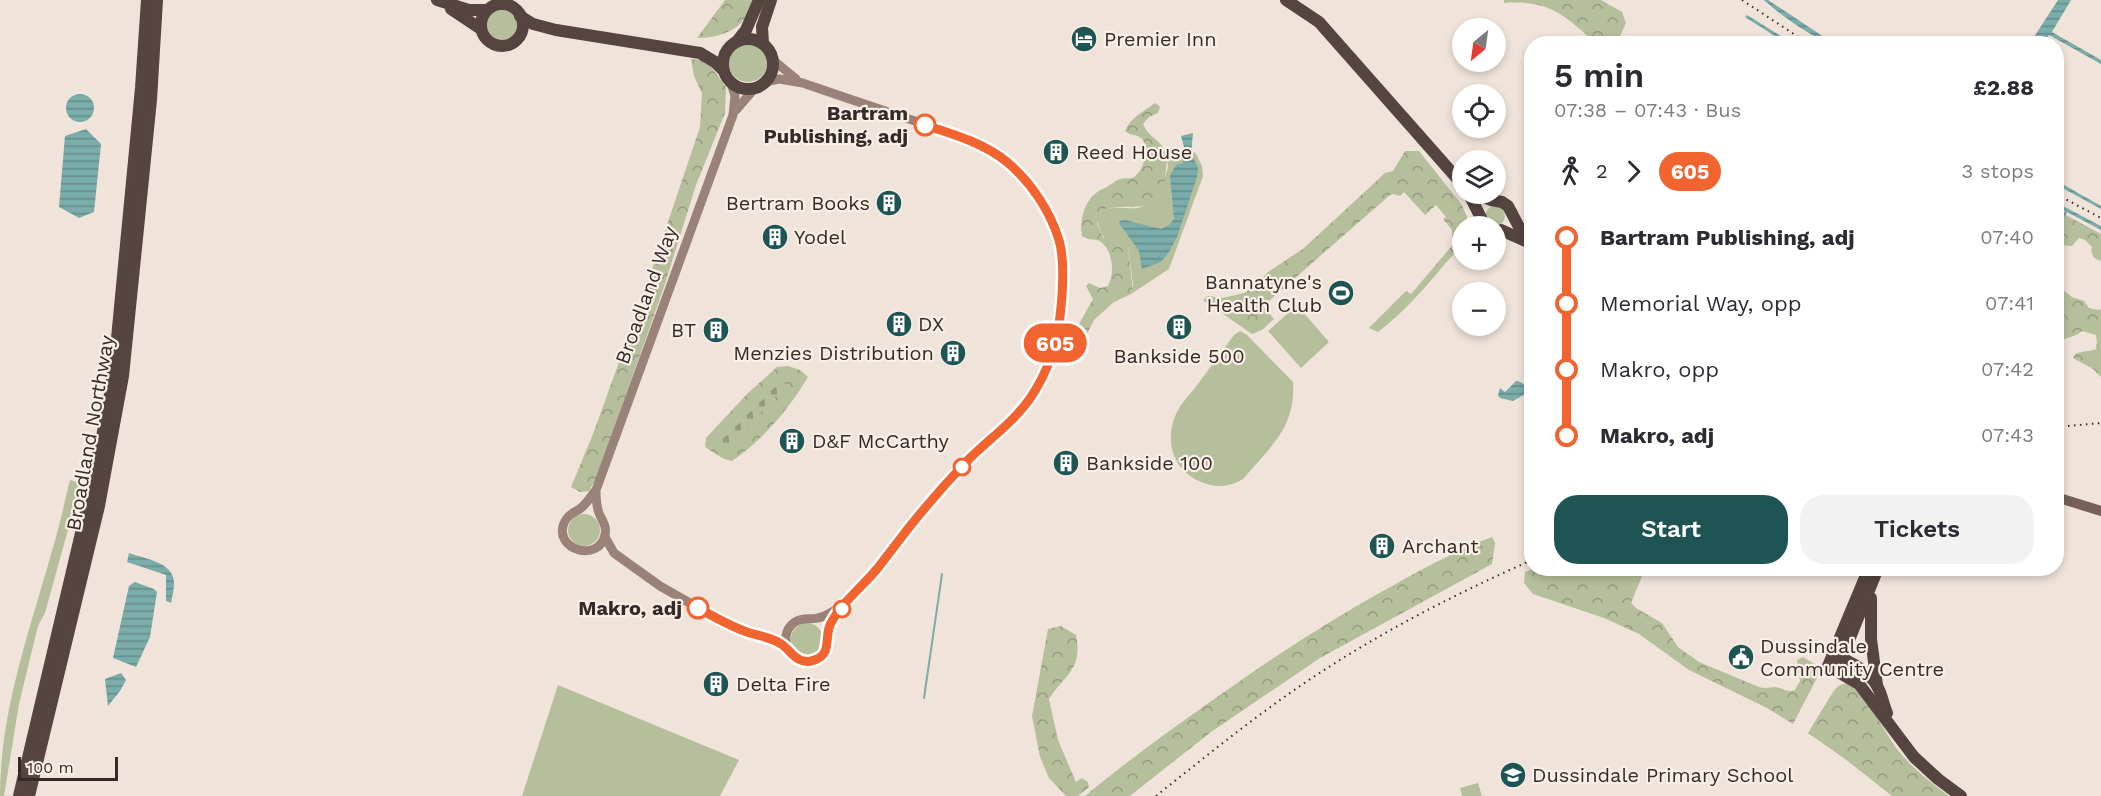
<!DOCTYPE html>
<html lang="en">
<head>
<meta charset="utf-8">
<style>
	:root { --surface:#fff; --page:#f2f2f3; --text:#2b2b33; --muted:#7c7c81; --accent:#1e5453 }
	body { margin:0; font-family:"Work Sans",sans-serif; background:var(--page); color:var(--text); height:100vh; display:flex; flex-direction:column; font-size:22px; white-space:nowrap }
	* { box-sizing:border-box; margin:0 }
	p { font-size:20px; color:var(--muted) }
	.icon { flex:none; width:33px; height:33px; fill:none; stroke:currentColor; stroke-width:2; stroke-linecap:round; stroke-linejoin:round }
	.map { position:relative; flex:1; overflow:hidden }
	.details { position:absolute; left:1524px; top:36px; width:540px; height:540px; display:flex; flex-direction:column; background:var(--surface); border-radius:24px; box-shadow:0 3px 9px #0003 }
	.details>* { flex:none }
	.badge { padding:0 12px; border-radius:20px; font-size:21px; line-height:39px }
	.needle { width:39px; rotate:209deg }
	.controls { position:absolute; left:1452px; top:18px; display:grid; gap:12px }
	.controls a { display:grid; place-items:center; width:54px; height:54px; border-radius:50%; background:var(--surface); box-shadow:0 3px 9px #0003; font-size:30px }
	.scale { position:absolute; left:18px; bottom:15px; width:100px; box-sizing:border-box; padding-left:6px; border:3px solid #352a27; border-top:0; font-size:16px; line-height:21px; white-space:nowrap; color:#352a27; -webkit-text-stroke:4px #f8efe6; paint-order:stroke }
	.map>.badge { position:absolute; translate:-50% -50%; box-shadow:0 0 0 3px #fff }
	.legs { display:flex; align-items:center; gap:9px; height:66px; padding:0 30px; font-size:20px }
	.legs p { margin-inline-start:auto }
	.summary { display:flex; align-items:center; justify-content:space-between; height:102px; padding:0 30px }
	h1 { font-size:33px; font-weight:600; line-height:45px }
	.cta { display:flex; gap:12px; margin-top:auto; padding:12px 30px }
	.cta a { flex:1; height:69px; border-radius:24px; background:var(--accent); color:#fff; font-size:24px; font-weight:600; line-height:69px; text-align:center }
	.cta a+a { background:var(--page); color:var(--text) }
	ul { padding:0 30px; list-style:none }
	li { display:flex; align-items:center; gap:21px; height:66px; font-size:22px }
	li i { display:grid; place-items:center; width:9px; height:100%; margin:0 8px; background:currentColor }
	li i::after { content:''; width:15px; height:15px; margin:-8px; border:4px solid; border-radius:50%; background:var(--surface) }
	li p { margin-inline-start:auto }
	li:first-child i { background:linear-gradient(#0000 50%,currentColor 0) }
	li:last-child i { background:linear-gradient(currentColor 50%,#0000 0) }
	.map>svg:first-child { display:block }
	.green { fill:#b6bf9b }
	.forest { fill:url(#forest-crowns) }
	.cemetery { fill:url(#cemetery-stones) }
	.water { fill:url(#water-rules) }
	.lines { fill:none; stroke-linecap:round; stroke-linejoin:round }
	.stream { stroke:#7aacaa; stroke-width:2 }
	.secondary { stroke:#9b8278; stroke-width:9 }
	.primary { stroke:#766059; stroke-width:10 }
	.highway { stroke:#55443f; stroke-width:12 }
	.rail { stroke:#352a27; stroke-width:2; stroke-dasharray:1.5 4.5; stroke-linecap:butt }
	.line-1-casing { stroke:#fff; stroke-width:14 }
	.line-1 { stroke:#f2642f; stroke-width:9 }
	.stop-1-dot { fill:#fff; stroke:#f2642f; stroke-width:3 }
	.labels { text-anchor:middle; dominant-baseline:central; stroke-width:4.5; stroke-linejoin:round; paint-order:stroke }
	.poi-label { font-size:20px; fill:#352a27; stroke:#f8efe6; text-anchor:start }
	.stop-label { font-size:20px; font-weight:bold; fill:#352a27; stroke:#f8efe6; text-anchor:end }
	.street-label { font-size:20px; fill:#352a27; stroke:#f8efe6 }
</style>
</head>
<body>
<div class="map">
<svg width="2101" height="796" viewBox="0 0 2101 796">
	<defs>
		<pattern id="forest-crowns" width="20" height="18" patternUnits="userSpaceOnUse" patternTransform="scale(1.5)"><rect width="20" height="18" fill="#b6bf9b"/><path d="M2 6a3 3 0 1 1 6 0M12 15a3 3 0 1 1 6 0" fill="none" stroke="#959b7e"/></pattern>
		<pattern id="cemetery-stones" width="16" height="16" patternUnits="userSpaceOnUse" patternTransform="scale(1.5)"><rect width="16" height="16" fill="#b6bf9b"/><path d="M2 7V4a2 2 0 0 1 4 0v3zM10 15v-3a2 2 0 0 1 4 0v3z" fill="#959b7e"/></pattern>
		<pattern id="water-rules" width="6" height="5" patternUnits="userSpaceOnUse" patternTransform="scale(1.5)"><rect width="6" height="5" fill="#7aacaa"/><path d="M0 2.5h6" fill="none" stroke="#658c8a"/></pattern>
	</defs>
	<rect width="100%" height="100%" fill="#f0e4da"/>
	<g class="green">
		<circle cx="502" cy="25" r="15"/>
		<circle cx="748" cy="63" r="19"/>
		<path d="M1195,152L1202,166L1203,176L1169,269L1131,294L1133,291V284L1128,246C1118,237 1113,244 1106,239C1103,237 1100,230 1099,227C1090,200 1124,210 1137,208C1145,206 1152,202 1159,199L1168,167L1167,160Z"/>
		<circle cx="1495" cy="216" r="10"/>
		<path d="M1297,305L1329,342L1301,368L1268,331Z"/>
		<path d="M1240,331L1247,335L1293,382C1296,428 1270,447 1243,479C1229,488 1214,488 1199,481C1173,469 1164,441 1176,414C1180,405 1188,396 1195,388C1208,370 1221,353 1234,335Z"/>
		<path d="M70,480L81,483L45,613L38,626L19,704L4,796H0C0,712 29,632 52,551C59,528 64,504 70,480Z"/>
		<circle cx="584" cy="530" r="16"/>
		<circle cx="807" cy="639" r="16"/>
		<path d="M558,685L739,760L720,796H522Z"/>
		<path d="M1478,783L1482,796H1462L1460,788Z"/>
	</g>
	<g class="forest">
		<path d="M725,0H753C751,6 749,13 745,18C735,33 714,38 697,38Z"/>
		<path d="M1504,0H1601L1622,12L1626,23L1617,43H1596C1563,15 1552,0 1504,3Z"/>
		<path d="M691,59L700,60L710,65L726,87L725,113L696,185L664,287L597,477L589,491L580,492L571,487L593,434L645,290L700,127L702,93L694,76Z"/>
		<path d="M1155,103L1160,107L1158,113L1149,117L1143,124C1147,136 1159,139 1164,149C1169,161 1165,170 1165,182C1166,219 1121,200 1101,211L1097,224L1103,237L1112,241L1121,240L1128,246L1133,291L1131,294L1114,302L1094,320L1083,342L1079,345L1076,343L1079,324L1093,299L1086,286L1089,283L1100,288L1108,286C1115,273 1113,250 1100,241C1094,238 1089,241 1082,236C1079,222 1084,202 1096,193C1099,190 1104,189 1108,186C1112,184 1116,180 1120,179C1126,177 1129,180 1134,177C1144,170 1150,148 1142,139C1137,134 1130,136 1125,131C1130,118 1144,111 1155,103Z"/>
		<path d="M1405,151H1419L1462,205L1467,217L1466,226H1462V242L1459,248C1434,276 1409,309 1378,332L1369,328L1406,291L1411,294L1456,241L1452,237V230L1443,219L1446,217L1436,205L1425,215L1404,192L1400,196L1393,194L1390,195L1263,306L1274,319L1262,330L1252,334L1203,300L1208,296L1223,298L1244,293L1257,285L1268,272L1304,248L1385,173L1393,171Z"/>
		<path d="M2056,212L2062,213L2101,234V261L2094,258L2091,251L2092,247L2085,240L2079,238L2072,246L2057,245Z"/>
		<path d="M2057,285L2072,297L2084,301L2089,308L2099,310L2101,309V377L2093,369L2073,358L2075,354C2081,351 2088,352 2096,349L2097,342L2096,335L2082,331C2073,339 2065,336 2057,344Z"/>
		<path d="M788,366L800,370L808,377C789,409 763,440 732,461L724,459L705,447L706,438L747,394L777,367Z"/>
		<path d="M1492,537L1495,543L1492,564L1320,658L1211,732L1130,796H1085C1138,752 1194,713 1250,674C1297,642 1344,612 1394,585C1426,567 1457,550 1492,537Z"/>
		<path d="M1532,569H1645L1631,603L1636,608L1662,623L1678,647L1699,662L1759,687C1766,689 1769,687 1775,687C1784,688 1786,693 1795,690L1800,681L1797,660L1803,657L1816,665L1819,672L1817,678L1793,724L1767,708L1689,670L1639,634L1604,618L1533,594L1524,583L1525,572Z"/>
		<path d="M1061,626L1076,635C1083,670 1065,674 1049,699L1058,740L1076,782L1082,778L1088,782L1089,787L1078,796H1066L1049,778L1040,757L1032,716L1048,629Z"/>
		<path d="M1847,683C1864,689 1885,733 1897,749C1912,768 1930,782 1949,796H1892L1845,759L1808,733L1833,692L1838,686Z"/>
	</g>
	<path class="cemetery" d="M782,380L786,385L726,449L719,443Z"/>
	<g class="water">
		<path d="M1764,0H1768L1833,43C1819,44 1774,10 1764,0Z"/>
		<path d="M2058,0H2071L2052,32L2101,60V64L2049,35L2044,43H2030Z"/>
		<path d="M1747,15L1792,43H1786L1745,17Z"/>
		<circle cx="80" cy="108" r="14"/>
		<path d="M86,129L101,144L94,212L79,218L59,207L65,136Z"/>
		<path d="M1193,133L1191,154L1198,167L1197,177L1177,237L1169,252L1161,262L1142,269L1139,251L1119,223L1120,221L1125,220L1161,229L1169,225L1174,219L1170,176L1176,165L1183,163V160L1187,158L1181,136Z"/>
		<path d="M2057,181L2101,206V209L2057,185Z"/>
		<path d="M2057,203L2101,226V230L2067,212L2057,231V226L2065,211L2057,206Z"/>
		<path d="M1516,381C1521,381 1528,386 1527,393L1513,401L1500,398L1498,395L1500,388L1505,392Z"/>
		<path d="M129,553C145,559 174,562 174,583C174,590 172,597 171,603L166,601V575L127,562Z"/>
		<path d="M135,582L154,589L157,592L150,637L136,667L113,658L129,586Z"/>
		<path d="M121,673L126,680L120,691L108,706L105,679Z"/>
	</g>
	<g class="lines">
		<path class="stream" d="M924,698L942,574"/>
		<g class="secondary">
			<path d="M773,60L796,79"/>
			<path d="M765,82L779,79L803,83C837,95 871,106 906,118C949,133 995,145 1026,180C1050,208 1063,244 1062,280C1061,328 1052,376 1019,412C1003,429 984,444 967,461C941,488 917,518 894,547C884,560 874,572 863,584C852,596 838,609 831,624C825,636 832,649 818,658C795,671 773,637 795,622C803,617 810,620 818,618C829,616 838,608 847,602"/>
			<path d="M736,110L755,88"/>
			<path d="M596,490C596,498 596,505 599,513C602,521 607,525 605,535C599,563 553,550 564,523C568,514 574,513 581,508C587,503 591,496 596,490L733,115L735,96L730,80"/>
			<path d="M605,537L614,553L660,586L723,622L778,642L788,649"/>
		</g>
		<path class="primary" d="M2056,497L2101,511"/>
		<g class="highway">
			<path d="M437,0L469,10H487"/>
			<path d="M1286,0L1319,22L1462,184"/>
			<circle cx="502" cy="25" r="21"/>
			<path d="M451,9L481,29"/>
			<path d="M520,16L533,24L556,30L700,53L715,62L724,71"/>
			<circle cx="748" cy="64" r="25"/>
			<path d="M738,40L746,30L759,0"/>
			<path d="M763,43L762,27L771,0"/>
			<path d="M1469,194L1485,226"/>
			<path d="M1477,194L1491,200L1502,202L1508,206L1519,227L1532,241"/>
			<path d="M1501,230L1530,243"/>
			<path d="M1869,568L1828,666L1859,684L1914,757L1938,779L1961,796"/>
			<path d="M1871,598V639L1877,685"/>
			<path d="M1835,655C1850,662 1869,671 1877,686C1882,694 1883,704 1887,713"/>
			<path d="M1837,670L1878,568"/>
			<path d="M19,796L90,495L108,407L115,359L141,88L147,0"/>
			<path d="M29,796L99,506L123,376L151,100L157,0"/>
		</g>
		<g class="rail">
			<path d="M1742,0L1809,44"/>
			<path d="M2056,194L2101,218"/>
			<path d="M2056,427L2101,423"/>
			<path d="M1156,796C1205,757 1254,717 1306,682C1377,634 1453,595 1532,560"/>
		</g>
	</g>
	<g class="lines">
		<defs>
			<path id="line-1" d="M698,608C714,617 730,626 747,632C758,636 771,637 781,644C791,650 796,664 811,661C833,656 824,639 830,625C840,604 862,587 877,569C887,556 897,543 907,530C926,506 946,483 967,461C988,440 1014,422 1031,397C1039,385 1046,371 1051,357C1061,330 1067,268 1059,240C1050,211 1031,182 1007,162C984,143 953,134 925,125"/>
		</defs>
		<use href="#line-1" class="line-1-casing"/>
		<use href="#line-1" class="line-1"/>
	</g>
	<defs>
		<symbol id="hotel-disc" viewBox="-11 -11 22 22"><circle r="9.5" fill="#1e5453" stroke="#f8efe6"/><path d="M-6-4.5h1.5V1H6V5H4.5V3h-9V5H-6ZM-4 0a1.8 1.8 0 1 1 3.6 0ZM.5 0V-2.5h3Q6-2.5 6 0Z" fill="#fff"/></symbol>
		<symbol id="building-disc" viewBox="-11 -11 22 22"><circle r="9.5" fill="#1e5453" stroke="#f8efe6"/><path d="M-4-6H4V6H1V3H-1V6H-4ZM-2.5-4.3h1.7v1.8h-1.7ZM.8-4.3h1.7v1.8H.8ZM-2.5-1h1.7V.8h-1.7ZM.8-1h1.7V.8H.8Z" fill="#fff"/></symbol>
		<symbol id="stadium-disc" viewBox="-11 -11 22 22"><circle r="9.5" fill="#1e5453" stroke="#f8efe6"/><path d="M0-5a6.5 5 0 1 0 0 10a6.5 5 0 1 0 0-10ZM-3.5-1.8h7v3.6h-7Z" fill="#fff"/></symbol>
		<symbol id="civic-disc" viewBox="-11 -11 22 22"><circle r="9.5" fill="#1e5453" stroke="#f8efe6"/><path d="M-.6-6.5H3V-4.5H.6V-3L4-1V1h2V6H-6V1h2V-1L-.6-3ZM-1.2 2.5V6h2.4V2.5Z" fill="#fff"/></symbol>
		<symbol id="school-disc" viewBox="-11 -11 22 22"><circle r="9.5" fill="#1e5453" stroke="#f8efe6"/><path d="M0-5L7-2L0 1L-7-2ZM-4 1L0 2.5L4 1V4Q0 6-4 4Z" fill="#fff"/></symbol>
	</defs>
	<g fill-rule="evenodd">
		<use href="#hotel-disc" x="1069" y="24" width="30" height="30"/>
		<use href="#building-disc" x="1041" y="137" width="30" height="30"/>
		<use href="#building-disc" x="874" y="188" width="30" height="30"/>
		<use href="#building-disc" x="760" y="222" width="30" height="30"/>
		<use href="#stadium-disc" x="1326" y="278" width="30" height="30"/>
		<use href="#building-disc" x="884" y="309" width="30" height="30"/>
		<use href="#building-disc" x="1164" y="312" width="30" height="30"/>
		<use href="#building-disc" x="701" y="315" width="30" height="30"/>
		<use href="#building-disc" x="938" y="338" width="30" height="30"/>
		<use href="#building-disc" x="777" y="426" width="30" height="30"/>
		<use href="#building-disc" x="1051" y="448" width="30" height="30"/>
		<use href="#building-disc" x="1367" y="531" width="30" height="30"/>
		<use href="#civic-disc" x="1726" y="642" width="30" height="30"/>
		<use href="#building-disc" x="701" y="669" width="30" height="30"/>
		<use href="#school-disc" x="1498" y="760" width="30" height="30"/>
	</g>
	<g class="stop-1-dot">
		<circle cx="925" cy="125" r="10"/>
		<circle cx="962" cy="467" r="8"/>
		<circle cx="698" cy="608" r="10"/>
		<circle cx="842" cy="609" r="8"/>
	</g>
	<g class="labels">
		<g class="poi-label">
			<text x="1104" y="39">Premier Inn</text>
			<text x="1076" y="152">Reed House</text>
			<text x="870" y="203" text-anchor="end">Bertram Books</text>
			<text x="794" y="237">Yodel</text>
			<text x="1322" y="282" text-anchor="end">Bannatyne's<tspan x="1322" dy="23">Health Club</tspan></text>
			<text x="918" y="324">DX</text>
			<text x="696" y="330" text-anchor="end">BT</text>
			<text x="934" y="353" text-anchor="end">Menzies Distribution</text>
			<text x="1179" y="356" text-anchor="middle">Bankside 500</text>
			<text x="812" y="441">D&amp;F McCarthy</text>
			<text x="1086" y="463">Bankside 100</text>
			<text x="1402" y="546">Archant</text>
			<text x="1760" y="646">Dussindale<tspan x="1760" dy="23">Community Centre</tspan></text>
			<text x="736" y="684">Delta Fire</text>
			<text x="1532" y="775">Dussindale Primary School</text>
		</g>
		<g class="stop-label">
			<text x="908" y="113">Bartram<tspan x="908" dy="23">Publishing, adj</tspan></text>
			<text x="682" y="608">Makro, adj</text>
		</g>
		<g class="street-label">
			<text transform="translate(646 295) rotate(-70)">Broadland Way</text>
			<text transform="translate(90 433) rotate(-80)">Broadland Northway</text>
		</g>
	</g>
</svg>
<div class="controls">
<a><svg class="needle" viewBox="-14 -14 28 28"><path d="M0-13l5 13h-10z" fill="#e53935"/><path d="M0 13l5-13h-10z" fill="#7c7c81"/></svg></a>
<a><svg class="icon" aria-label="locate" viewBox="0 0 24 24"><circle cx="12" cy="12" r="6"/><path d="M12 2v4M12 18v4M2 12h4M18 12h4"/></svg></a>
<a><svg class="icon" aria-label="layers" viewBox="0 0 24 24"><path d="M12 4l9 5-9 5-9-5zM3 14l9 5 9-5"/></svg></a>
<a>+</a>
<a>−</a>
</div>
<div class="scale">100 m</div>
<b class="badge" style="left:1055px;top:343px;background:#f2642f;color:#fff">605</b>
<section class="details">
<div class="summary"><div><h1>5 min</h1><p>07:38 – 07:43 · Bus</p></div><b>£2.88</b></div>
<div class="legs"><svg class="icon" aria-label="walk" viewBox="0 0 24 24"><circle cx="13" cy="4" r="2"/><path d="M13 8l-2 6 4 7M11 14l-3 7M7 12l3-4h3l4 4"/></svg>2<svg class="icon" aria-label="forward" viewBox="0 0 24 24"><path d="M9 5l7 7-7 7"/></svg><b class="badge" style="background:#f2642f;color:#fff">605</b><p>3 stops</p></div>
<ul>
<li><i style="color:#f2642f"></i><b>Bartram Publishing, adj</b><p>07:40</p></li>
<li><i style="color:#f2642f"></i><span>Memorial Way, opp</span><p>07:41</p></li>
<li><i style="color:#f2642f"></i><span>Makro, opp</span><p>07:42</p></li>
<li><i style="color:#f2642f"></i><b>Makro, adj</b><p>07:43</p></li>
</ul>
<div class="cta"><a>Start</a><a>Tickets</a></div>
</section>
</div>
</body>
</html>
